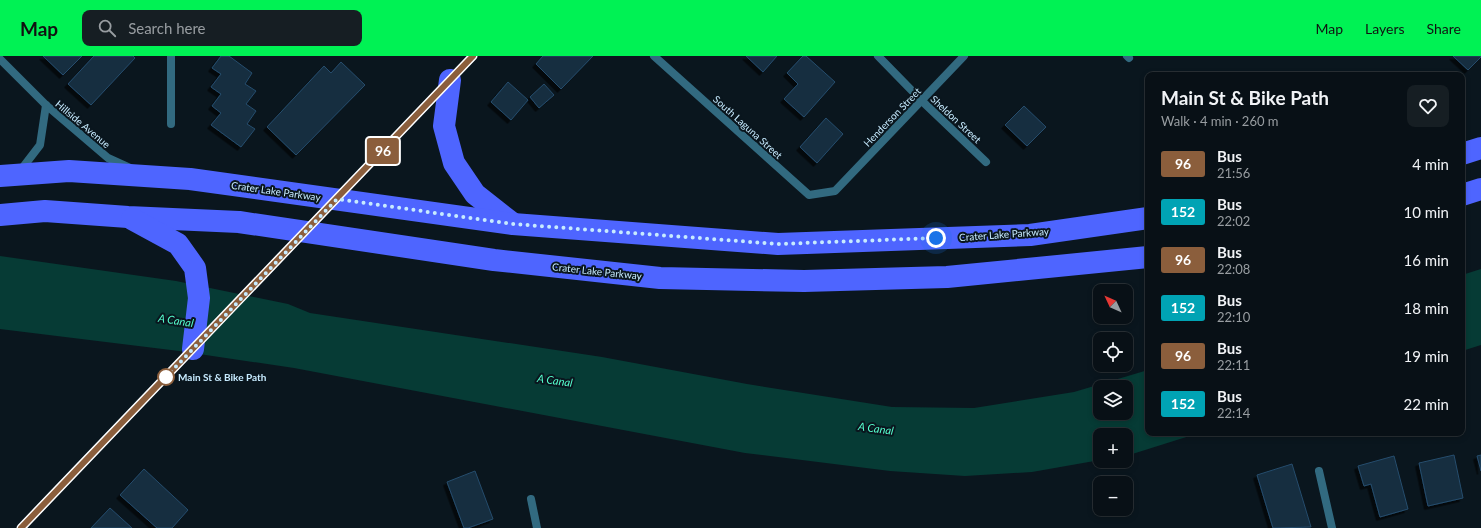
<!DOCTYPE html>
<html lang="en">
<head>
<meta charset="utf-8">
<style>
	:root { --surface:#081016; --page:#161e23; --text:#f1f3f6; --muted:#989da1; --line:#293035; --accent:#00f254 }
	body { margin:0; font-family:Lato,sans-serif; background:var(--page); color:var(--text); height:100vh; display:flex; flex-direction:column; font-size:15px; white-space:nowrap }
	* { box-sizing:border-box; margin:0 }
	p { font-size:13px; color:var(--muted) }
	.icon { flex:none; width:22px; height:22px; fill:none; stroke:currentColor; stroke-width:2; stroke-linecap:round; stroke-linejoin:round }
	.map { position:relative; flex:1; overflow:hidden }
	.side { position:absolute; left:1145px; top:16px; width:320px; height:364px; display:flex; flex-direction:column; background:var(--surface); border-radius:8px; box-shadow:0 2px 6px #0003,0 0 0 1px var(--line) }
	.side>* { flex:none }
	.badge { padding:0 8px; border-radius:3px; font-size:14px; line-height:26px }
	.needle { width:26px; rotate:314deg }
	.controls { position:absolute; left:1093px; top:228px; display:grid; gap:8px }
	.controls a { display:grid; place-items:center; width:40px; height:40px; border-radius:8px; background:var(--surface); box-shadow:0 2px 6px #0003,0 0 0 1px var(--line); font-size:20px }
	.you { position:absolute; width:20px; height:20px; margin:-10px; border:3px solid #fff; border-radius:50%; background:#1a73e8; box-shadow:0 0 0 6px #1a73e833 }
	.map>.badge { position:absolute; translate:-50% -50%; box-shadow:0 0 0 2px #fff }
	.round { display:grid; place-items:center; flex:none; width:42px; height:42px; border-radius:8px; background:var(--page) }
	.overview { display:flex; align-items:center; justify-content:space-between; height:68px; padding:0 16px }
	h1 { font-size:19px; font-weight:700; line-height:30px }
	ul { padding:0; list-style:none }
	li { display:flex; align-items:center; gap:12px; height:48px; padding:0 16px }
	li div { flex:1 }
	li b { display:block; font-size:15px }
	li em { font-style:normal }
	li .badge { min-width:44px; font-weight:700; text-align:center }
	header { display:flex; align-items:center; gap:24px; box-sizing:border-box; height:56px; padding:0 20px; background:var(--accent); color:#111 }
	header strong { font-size:19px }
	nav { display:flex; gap:22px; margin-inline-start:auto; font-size:14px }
	.search { width:280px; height:36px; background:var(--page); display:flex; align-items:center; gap:10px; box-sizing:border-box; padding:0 14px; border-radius:8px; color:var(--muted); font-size:15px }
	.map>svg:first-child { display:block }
	.water { fill:#063b35; fill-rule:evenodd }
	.building { fill:#152d40; stroke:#264d6d; filter:url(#shadow) }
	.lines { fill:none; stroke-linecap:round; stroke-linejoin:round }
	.minor { stroke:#326a80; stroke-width:8 }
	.tertiary { stroke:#326a80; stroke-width:8 }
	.primary { stroke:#4e65ff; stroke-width:22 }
	.line-casing { stroke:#fff; stroke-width:9 }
	.line { stroke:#8b5e3c; stroke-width:6 }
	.walk { stroke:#c7ebff; stroke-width:4; stroke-dasharray:0 7.2 }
	.stop-dot { fill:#fff; stroke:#8b5e3c; stroke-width:2 }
	.labels { text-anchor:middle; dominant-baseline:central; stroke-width:4; stroke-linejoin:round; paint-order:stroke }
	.street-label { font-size:10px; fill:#c7ebff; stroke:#0a161e }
	.stop-label { font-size:10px; font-weight:bold; fill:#c7ebff; stroke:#0a161e; text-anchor:start }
	.water-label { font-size:11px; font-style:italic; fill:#55ffce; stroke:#0a161e }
</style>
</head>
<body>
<header>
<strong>Map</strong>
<div class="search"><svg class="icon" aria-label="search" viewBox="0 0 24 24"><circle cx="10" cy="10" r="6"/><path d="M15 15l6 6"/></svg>Search here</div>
<nav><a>Map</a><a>Layers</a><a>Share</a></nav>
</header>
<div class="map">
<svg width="1481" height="472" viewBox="0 0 1481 472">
	<defs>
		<filter id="shadow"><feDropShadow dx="-3.5" dy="3.5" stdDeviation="0" flood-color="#0009"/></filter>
	</defs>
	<rect width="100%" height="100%" fill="#0a161e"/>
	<g class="water">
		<path d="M0,200L176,225L288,248L310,257L602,301L747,328L892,351L974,352L1074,336L1148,314V377H1199L1126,400V379H1100V404L1032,416L965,420L890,415L745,397L294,312L179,295L0,273ZM1100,331H1126V357H1100Z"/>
		<path d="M1481,213V289L1462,295V219Z"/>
	</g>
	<g class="building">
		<path d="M43,0H82L63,19Z"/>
		<path d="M94,0H133L135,2L91,49L68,28Z"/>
		<path d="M221,0H229L252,17L245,28L256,35L246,48L256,55L247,68L255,73L241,91L211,69L221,57L212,50L221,38L211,31L221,18L212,12Z"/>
		<path d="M543,0H593L561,33L536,8Z"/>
		<path d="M746,0H777L763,16Z"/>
		<path d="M803,0H806L835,26L804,61L784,43L798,28L787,17Z"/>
		<path d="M1453,0H1481V1L1468,14Z"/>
		<path d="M341,6L365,29L296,99L267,71L324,10L331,17Z"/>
		<path d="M508,26L528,44L511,64L491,46Z"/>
		<path d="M544,28L554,39L539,52L530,41Z"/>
		<path d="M1024,50L1046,71L1027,90L1005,69Z"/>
		<path d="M826,62L843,78L817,107L800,91Z"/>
		<path d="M1454,399L1463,442L1428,450L1419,407Z"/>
		<path d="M1481,399V415L1477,400Z"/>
		<path d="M1394,400L1408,453L1380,461L1371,428L1364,430L1358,410Z"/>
		<path d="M1292,408L1311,471L1273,472L1257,419Z"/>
		<path d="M144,413L188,454L172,472H157L120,439Z"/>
		<path d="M475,415L493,463L468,472H464L447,426Z"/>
		<path d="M110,452L132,472H91Z"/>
	</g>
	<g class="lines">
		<g class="minor">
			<path d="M654,0L809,139L835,135L964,0"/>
			<path d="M878,0L922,45L986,106"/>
			<path d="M1127,0L1129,2"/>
			<path d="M0,3L46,49L108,102L130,112"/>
			<path d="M171,68V0"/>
			<path d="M20,115L40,89L46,49"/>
			<path d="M1319,415L1332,472"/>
			<path d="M531,443L537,472"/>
		</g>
		<path class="tertiary" d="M21,472L473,0"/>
		<g class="primary">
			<path d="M450,24L444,70L454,107L475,138L512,167"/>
			<path d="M1462,98L1481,92"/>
			<path d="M0,120L69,115L190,123L513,168L778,188L1030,179L1148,162"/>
			<path d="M1462,139L1481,133"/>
			<path d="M0,159L45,155L128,161L239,166L494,204L660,222L804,225L947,221L1148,201"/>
			<path d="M132,163L178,188L195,212L199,242L193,293"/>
		</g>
	</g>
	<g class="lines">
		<defs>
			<path id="line" d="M21,472L473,0"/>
		</defs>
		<use href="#line" class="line-casing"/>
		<use href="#line" class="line"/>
		<path class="walk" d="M166,321L337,143L513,168L778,188L936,182"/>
	</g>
	<circle class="stop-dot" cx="166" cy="321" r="8"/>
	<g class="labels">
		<g class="street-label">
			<text transform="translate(892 61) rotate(-46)">Henderson Street</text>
			<text transform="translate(956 63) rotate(43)">Sheldon Street</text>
			<text transform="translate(83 68) rotate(40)">Hillside Avenue</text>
			<text transform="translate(748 71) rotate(42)">South Laguna Street</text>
			<text transform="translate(276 135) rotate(8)">Crater Lake Parkway</text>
			<text transform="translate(1004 178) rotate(-4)">Crater Lake Parkway</text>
			<text transform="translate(597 215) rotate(6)">Crater Lake Parkway</text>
		</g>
		<g class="stop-label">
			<text x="178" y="321">Main St &amp; Bike Path</text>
		</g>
		<g class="water-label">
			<text transform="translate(176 264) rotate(9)">A Canal</text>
			<text transform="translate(555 324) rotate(8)">A Canal</text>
			<text transform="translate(876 372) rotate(8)">A Canal</text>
		</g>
	</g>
</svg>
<div class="controls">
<a><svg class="needle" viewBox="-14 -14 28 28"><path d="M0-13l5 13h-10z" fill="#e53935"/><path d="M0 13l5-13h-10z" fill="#989da1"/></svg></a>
<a><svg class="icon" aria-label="locate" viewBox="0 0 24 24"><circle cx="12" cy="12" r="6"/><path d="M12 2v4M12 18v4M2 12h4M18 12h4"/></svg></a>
<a><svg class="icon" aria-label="layers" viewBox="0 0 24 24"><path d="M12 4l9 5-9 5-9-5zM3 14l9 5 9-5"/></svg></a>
<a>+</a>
<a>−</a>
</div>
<div class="you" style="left:936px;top:182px"></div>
<b class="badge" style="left:383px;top:95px;background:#8b5e3c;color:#fff">96</b>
<section class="side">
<div class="overview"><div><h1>Main St &amp; Bike Path</h1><p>Walk · 4 min · 260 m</p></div><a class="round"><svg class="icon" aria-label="heart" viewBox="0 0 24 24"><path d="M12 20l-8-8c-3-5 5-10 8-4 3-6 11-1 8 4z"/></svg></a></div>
<ul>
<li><span class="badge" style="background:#8b5e3c;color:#fff">96</span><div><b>Bus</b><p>21:56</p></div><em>4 min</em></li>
<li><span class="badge" style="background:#00a3b4;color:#fff">152</span><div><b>Bus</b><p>22:02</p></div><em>10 min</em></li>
<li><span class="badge" style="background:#8b5e3c;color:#fff">96</span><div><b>Bus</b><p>22:08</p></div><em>16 min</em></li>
<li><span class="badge" style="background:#00a3b4;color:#fff">152</span><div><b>Bus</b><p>22:10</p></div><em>18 min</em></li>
<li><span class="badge" style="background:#8b5e3c;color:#fff">96</span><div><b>Bus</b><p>22:11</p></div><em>19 min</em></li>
<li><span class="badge" style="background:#00a3b4;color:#fff">152</span><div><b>Bus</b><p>22:14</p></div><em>22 min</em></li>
</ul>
</section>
</div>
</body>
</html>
